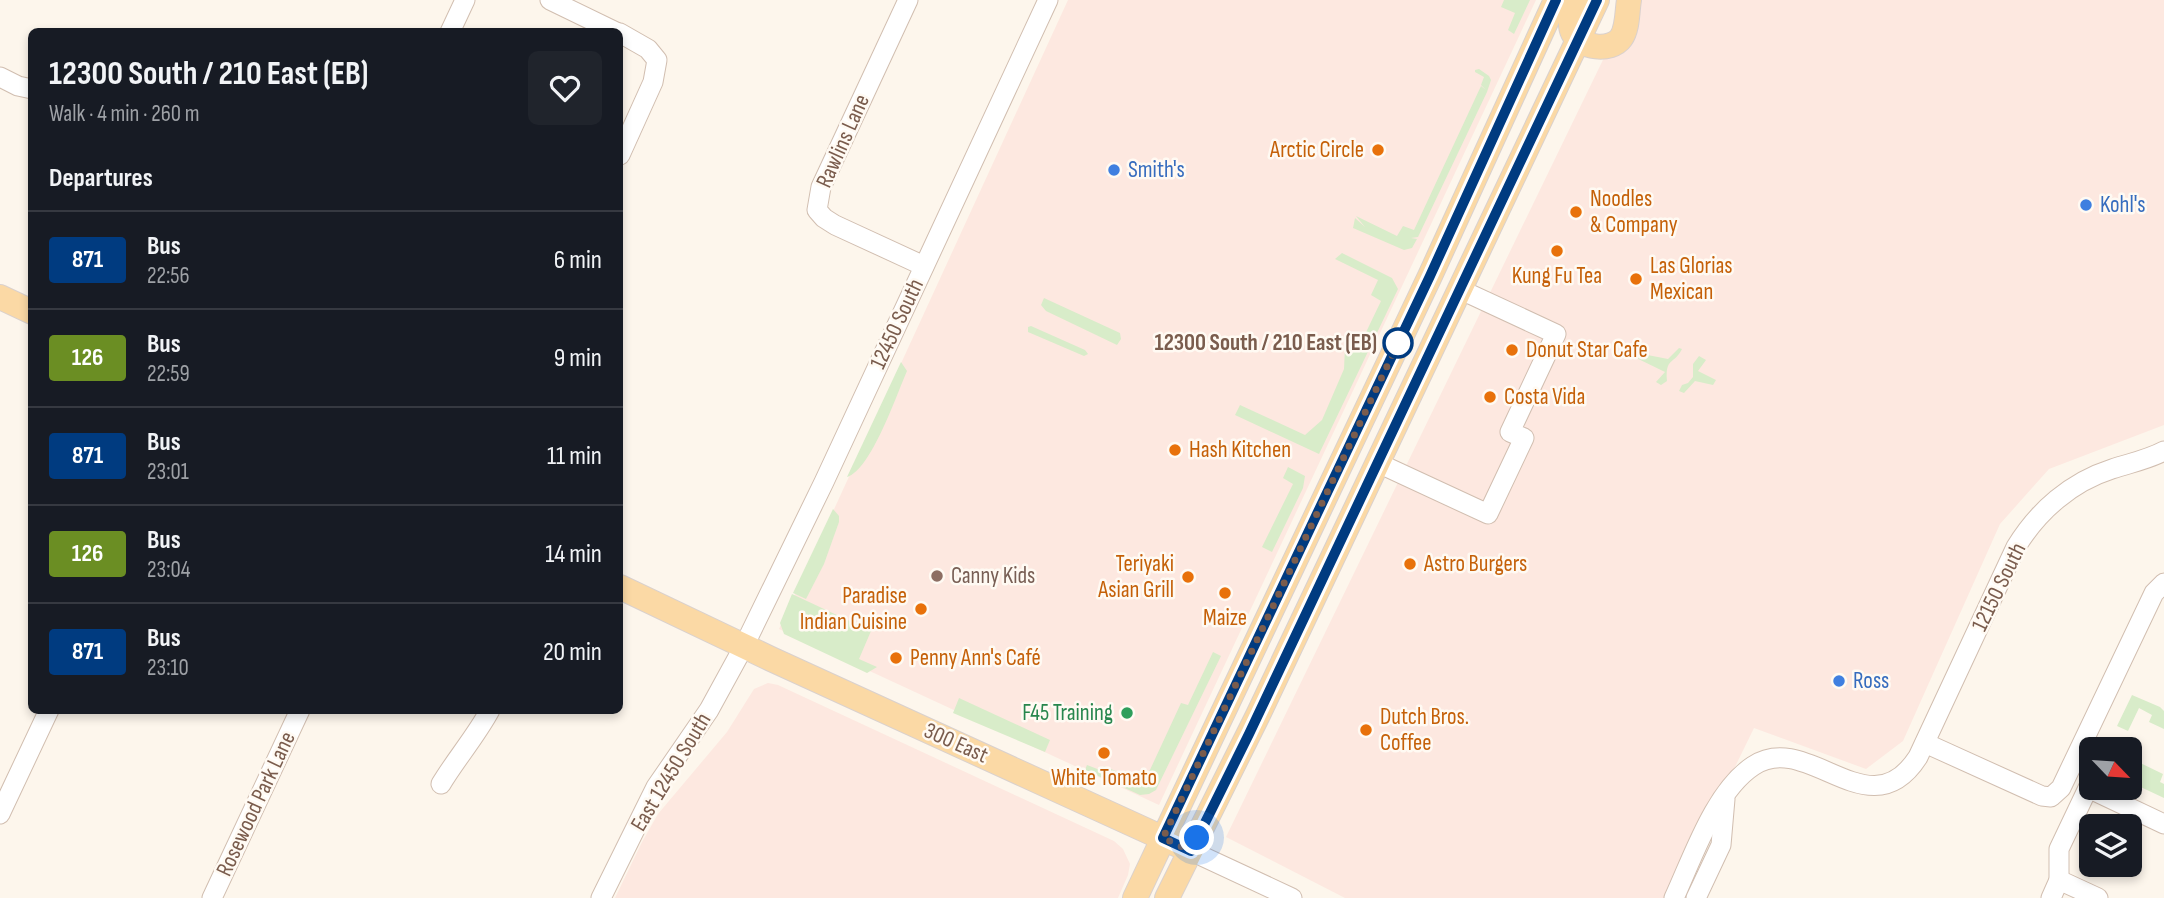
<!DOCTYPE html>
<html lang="en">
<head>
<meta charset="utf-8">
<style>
	:root { --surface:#171b24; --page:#20242c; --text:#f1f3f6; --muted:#9ea1a6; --line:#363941 }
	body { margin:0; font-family:"Sofia Sans Condensed",sans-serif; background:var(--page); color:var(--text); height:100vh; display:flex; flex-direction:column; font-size:26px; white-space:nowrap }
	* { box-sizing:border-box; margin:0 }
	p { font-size:23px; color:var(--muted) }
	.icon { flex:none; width:38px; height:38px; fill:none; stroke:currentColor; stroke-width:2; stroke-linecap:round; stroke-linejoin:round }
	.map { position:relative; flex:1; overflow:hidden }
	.panel { position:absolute; left:28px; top:28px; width:595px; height:686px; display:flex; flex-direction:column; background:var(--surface); border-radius:10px; box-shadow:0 4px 10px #0003 }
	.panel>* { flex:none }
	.badge { padding:0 14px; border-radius:5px; font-size:24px; line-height:46px }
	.needle { width:46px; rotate:115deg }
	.controls { position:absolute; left:2079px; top:737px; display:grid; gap:14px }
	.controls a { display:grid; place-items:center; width:63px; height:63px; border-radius:10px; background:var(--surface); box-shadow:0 4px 10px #0003; font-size:35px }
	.you { position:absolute; width:35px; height:35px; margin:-18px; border:5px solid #fff; border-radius:50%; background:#1a73e8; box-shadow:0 0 0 10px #1a73e833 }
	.map>.badge { position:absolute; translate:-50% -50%; box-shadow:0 0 0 4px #fff }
	h2 { padding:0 21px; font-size:26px; line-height:63px }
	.round { display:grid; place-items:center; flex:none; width:74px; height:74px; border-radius:10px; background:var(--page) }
	.summary { display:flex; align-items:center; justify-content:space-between; height:119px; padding:0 21px }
	h1 { font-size:33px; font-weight:700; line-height:52px }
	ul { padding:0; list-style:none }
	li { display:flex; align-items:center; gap:21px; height:98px; padding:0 21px; border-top:2px solid var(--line) }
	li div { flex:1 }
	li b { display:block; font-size:26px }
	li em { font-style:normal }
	li .badge { min-width:77px; font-weight:700; text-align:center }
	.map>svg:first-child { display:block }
	.commercial { fill:#fde8e0 }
	.green { fill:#d8ecc9 }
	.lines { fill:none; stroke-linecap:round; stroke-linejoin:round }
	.minor-casing { stroke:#d1beb0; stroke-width:21 }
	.major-casing { stroke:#dad1cd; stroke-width:26 }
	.minor { stroke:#fff; stroke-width:19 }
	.major { stroke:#fbd9a5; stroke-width:24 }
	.line-casing { stroke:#fff; stroke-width:16 }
	.line { stroke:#003b80; stroke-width:10 }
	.walk { stroke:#7a5c4d; stroke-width:7; stroke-dasharray:0 12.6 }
	.food-dot { fill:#e8710a; stroke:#fffaf3; stroke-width:2.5 }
	.shop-dot { fill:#3f7fe0; stroke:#fffaf3; stroke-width:2.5 }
	.stop-dot { fill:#fff; stroke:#003b80; stroke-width:3.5 }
	.education-dot { fill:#8d6e63; stroke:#fffaf3; stroke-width:2.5 }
	.leisure-dot { fill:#2e9e5b; stroke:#fffaf3; stroke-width:2.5 }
	.labels { text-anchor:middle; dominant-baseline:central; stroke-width:5; stroke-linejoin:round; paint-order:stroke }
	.street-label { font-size:23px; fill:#7a5c4d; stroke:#fffaf3 }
	.food-label { font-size:23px; fill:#c56008; stroke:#fffaf3; text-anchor:start }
	.shop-label { font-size:23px; fill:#366cbe; stroke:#fffaf3; text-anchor:start }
	.stop-label { font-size:23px; font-weight:bold; fill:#7a5c4d; stroke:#fffaf3; text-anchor:end }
	.education-label { font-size:23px; fill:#785e54; stroke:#fffaf3; text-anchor:start }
	.leisure-label { font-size:23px; fill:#27864d; stroke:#fffaf3; text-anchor:end }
</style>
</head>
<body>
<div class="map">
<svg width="2164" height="898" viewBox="0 0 2164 898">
	<rect width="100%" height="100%" fill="#fdf6ec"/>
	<g class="commercial">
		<path d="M1068,0H1536L1159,805L779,629Z"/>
		<path d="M1632,0H2164V425L2049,469L2000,524L1903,741L1866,769L1754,728L1671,898H1345L1226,837Z"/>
		<path d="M768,683L778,685L1114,841L1123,849L1130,864L1128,875L1118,898H615L642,842L658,814L727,732L754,689Z"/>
	</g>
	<g class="green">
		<path d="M1504,0H1530L1514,34L1508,30L1515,13L1501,7Z"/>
		<path d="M1479,69L1489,76L1491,80L1487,92L1418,237L1411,238L1417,239L1412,248L1404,250L1353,228L1355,218L1365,227L1356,216L1397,236L1403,226L1414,230L1481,86L1486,90L1481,85L1484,77L1475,72V70Z"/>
		<path d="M1342,253L1392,278L1398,289L1319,454L1235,415L1240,405L1305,435L1322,420L1344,369L1345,347L1357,351L1381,301L1371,295L1378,280L1335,259Z"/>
		<path d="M1044,298L1120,333L1121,339L1117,345L1046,311L1041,305Z"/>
		<path d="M1031,326L1085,350L1088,354L1084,356L1028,332V327Z"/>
		<path d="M1679,348L1682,349C1674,365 1665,357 1667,381L1661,385L1656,382L1665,372L1626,353L1627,351L1668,359Z"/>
		<path d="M1699,356L1706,360L1698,371L1716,380L1713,385L1695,381L1684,393L1679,391L1682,385L1688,383L1693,377V364Z"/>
		<path d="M901,362L907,371C896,396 871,470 847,477Z"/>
		<path d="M1288,467L1305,476L1303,488L1272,552L1262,547L1293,484L1283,478Z"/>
		<path d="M833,509L839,516V522L824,564L806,599L793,593Z"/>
		<path d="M792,594L871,631L859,659L877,667L867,673L784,634L780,623Z"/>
		<path d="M1213,652L1221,656L1156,790L1149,794L1140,795L1085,770L1087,765L1100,770L1104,766L1139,781L1144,774L1149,772L1181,703L1188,705Z"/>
		<path d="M2132,695L2160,707L2164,711V729L2149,722L2152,715L2139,708L2128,731L2117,726Z"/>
		<path d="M959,698L1050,740L1045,752L953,713Z"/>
		<path d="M2132,759L2163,774L2160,782L2164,784V798L2130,782V763Z"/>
	</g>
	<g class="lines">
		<defs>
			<g id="minor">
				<path d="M550,0L616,32"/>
				<path d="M908,0L821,187L817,210L824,218L835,225L924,266"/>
				<path d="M450,32L465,0"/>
				<path d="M620,33L648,49L657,60L653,82L620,155"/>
				<path d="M0,77L18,86L32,89"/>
				<path d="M1378,463L1488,514L1524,438L1510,432L1556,334L1459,289"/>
				<path d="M1925,743L2042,796L2051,797L2061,788L2154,593L2164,583"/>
				<path d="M441,784C456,759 476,736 490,710"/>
				<path d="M0,814L49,710"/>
				<path d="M1191,851L1292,898"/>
				<path d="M2059,880L2098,898"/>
				<path d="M212,898L300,710"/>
				<path d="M601,898L656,787L709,710L744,646L824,482L1048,0"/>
				<path d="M1674,898C1693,857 1715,791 1753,766C1808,729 1869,833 1918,757L2016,547C2038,511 2071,482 2112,469C2130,463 2147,460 2164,451"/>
				<path d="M1696,898L1721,845L1725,799"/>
				<path d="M2051,898L2059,880V849L2088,788L2164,824"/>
			</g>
			<g id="major">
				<path d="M1575,0C1573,10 1568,23 1573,33C1580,48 1611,52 1621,38C1628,28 1627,11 1629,0"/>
				<path d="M0,297L32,312"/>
				<path d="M620,587L771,659L1178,845"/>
				<path d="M1135,898L1430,276L1556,0"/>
				<path d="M1167,898L1258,715L1597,0"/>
			</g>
		</defs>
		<use href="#minor" class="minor-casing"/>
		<use href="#major" class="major-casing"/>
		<use href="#minor" class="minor"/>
		<use href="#major" class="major"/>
	</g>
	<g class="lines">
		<defs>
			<path id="line" d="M1556,0L1430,276L1163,838L1191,851L1249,734L1597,0"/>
		</defs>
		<use href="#line" class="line-casing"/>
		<use href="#line" class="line"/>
		<path class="walk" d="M1197,838L1191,851L1163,838L1399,341L1398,343"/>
	</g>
	<g class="food-dot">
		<circle cx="1378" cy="150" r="7"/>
		<circle cx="1576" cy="212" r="7"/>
		<circle cx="1557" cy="251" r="7"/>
		<circle cx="1636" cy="279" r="7"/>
		<circle cx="1512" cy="350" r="7"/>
		<circle cx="1490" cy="397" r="7"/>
		<circle cx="1175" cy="450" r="7"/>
		<circle cx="1410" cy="564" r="7"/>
		<circle cx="1188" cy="577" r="7"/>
		<circle cx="1225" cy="593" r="7"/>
		<circle cx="921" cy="609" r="7"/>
		<circle cx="896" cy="658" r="7"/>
		<circle cx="1366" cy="730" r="7"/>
		<circle cx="1104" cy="753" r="7"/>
	</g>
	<g class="shop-dot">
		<circle cx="1114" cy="170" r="7"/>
		<circle cx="2086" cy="205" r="7"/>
		<circle cx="1839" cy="681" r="7"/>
	</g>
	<circle class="stop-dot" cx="1398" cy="343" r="14"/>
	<circle class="education-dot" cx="937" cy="576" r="7"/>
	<circle class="leisure-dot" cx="1127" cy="713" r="7"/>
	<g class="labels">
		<g class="street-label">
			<text transform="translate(843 141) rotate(-66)">Rawlins Lane</text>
			<text transform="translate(897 324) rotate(-65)">12450 South</text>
			<text transform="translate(1999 587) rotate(-64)">12150 South</text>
			<text transform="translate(956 743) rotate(24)">300 East</text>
			<text transform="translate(671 772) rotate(-59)">East 12450 South</text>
			<text transform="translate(256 804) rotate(-65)">Rosewood Park Lane</text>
		</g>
		<g class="food-label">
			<text x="1364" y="150" text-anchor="end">Arctic Circle</text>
			<text x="1590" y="199">Noodles<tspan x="1590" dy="26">&amp; Company</tspan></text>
			<text x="1650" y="266">Las Glorias<tspan x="1650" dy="26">Mexican</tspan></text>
			<text x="1557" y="276" text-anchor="middle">Kung Fu Tea</text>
			<text x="1526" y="350">Donut Star Cafe</text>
			<text x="1504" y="397">Costa Vida</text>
			<text x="1189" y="450">Hash Kitchen</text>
			<text x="1174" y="564" text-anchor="end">Teriyaki<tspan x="1174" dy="26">Asian Grill</tspan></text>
			<text x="1424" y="564">Astro Burgers</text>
			<text x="907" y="596" text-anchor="end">Paradise<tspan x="907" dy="26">Indian Cuisine</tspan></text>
			<text x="1225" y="618" text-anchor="middle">Maize</text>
			<text x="910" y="658">Penny Ann's Café</text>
			<text x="1380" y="717">Dutch Bros.<tspan x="1380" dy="26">Coffee</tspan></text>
			<text x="1104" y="778" text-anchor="middle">White Tomato</text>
		</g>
		<g class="shop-label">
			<text x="1128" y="170">Smith's</text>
			<text x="2100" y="205">Kohl's</text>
			<text x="1853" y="681">Ross</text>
		</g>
		<g class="stop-label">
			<text x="1377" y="343">12300 South / 210 East (EB)</text>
		</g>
		<g class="education-label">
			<text x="951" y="576">Canny Kids</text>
		</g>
		<g class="leisure-label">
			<text x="1113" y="713">F45 Training</text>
		</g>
	</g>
</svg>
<div class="controls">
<a><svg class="needle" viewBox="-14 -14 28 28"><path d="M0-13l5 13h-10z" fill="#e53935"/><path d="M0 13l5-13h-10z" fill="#9ea1a6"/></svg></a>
<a><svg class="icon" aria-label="layers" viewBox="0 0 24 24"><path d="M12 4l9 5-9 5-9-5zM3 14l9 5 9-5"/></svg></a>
</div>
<div class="you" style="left:1197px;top:838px"></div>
<section class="panel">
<div class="summary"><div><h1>12300 South / 210 East (EB)</h1><p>Walk · 4 min · 260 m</p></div><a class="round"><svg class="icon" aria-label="heart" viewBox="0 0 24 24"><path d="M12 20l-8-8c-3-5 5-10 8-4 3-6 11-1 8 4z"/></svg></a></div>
<h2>Departures</h2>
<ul>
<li><span class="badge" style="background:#003b80;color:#fff">871</span><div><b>Bus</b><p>22:56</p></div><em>6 min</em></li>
<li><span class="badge" style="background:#6b8e23;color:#fff">126</span><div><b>Bus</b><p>22:59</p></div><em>9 min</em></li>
<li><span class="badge" style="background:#003b80;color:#fff">871</span><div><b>Bus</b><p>23:01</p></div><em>11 min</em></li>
<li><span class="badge" style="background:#6b8e23;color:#fff">126</span><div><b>Bus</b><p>23:04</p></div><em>14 min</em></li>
<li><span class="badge" style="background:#003b80;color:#fff">871</span><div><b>Bus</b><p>23:10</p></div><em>20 min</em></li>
</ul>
</section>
</div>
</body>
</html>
